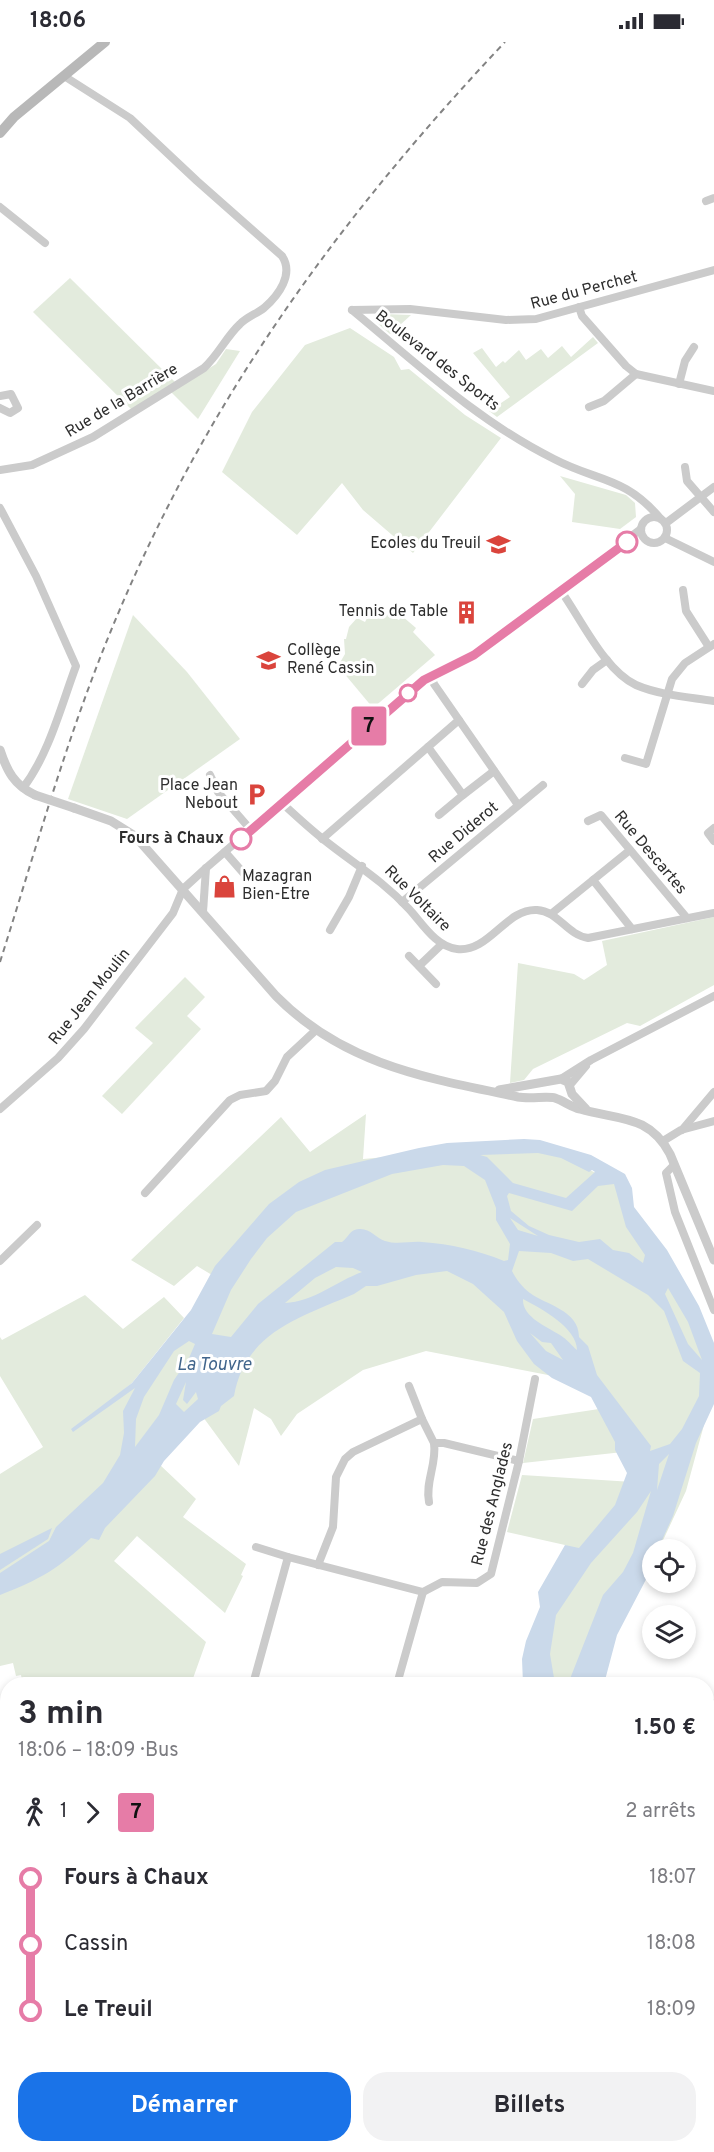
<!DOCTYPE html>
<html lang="fr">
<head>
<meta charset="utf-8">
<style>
	:root { --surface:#fff; --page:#f2f2f3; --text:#2b2b33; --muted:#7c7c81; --accent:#1a73e8 }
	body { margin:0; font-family:Overpass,sans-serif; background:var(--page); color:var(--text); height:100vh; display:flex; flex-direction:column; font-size:22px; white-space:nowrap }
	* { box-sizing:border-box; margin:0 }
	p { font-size:20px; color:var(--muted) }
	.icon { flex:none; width:33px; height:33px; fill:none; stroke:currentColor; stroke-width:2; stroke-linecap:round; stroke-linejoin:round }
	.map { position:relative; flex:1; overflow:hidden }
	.sheet { position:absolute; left:0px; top:1635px; width:714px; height:476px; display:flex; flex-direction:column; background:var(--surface); border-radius:24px 24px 0 0; box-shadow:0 3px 9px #0003 }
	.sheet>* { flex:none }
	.badge { padding:0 12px; border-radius:4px; font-size:21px; line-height:39px }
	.controls { position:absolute; left:642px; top:1497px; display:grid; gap:12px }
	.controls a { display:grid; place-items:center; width:54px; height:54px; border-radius:50%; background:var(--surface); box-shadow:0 3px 9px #0003; font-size:30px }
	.map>.badge { position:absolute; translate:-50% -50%; box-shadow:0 0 0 3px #fff }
	.legs { display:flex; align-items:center; gap:9px; height:66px; padding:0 18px; font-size:20px }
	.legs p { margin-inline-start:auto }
	.summary { display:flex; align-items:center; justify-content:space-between; height:102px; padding:0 18px }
	h1 { font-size:33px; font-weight:700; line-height:45px }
	.cta { display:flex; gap:12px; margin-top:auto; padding:12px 18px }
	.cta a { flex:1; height:69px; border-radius:24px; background:var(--accent); color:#fff; font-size:24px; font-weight:700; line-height:69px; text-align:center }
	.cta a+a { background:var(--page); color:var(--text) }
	ul { padding:0 18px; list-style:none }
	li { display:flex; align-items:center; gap:21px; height:66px; font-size:22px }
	li i { display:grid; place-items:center; width:9px; height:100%; margin:0 8px; background:currentColor }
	li i::after { content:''; width:15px; height:15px; margin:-8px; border:4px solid; border-radius:50%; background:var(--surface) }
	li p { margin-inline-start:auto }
	li:first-child i { background:linear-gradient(#0000 50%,currentColor 0) }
	li:last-child i { background:linear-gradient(currentColor 50%,#0000 0) }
	.status { display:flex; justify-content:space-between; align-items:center; height:42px; padding:0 30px; background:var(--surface); direction:ltr }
	.status svg { height:16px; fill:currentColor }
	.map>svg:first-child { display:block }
	.green { fill:#e3ebdd }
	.water { fill:#cad9ea; fill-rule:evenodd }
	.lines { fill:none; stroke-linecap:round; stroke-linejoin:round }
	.minor { stroke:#cbcbcb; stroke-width:8 }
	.tertiary { stroke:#cbcbcb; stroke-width:9 }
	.secondary { stroke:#b8b8b8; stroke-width:10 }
	.rail { stroke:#838383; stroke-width:2; stroke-dasharray:6 4.5; stroke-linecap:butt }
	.tertiary-bridge { stroke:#cbcbcb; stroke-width:9 }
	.line-1-casing { stroke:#fff; stroke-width:14 }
	.line-1 { stroke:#e67ca7; stroke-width:9 }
	.stop-1-dot { fill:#fff; stroke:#e67ca7; stroke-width:3 }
	.labels { text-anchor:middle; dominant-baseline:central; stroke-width:6; stroke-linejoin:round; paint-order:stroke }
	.street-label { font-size:16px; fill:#2e2e2e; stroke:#fff }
	.poi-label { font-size:16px; fill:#2e2e2e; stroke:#fff; text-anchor:end }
	.stop-label { font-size:16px; font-weight:bold; fill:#2e2e2e; stroke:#fff; text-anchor:end }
	.water-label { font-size:18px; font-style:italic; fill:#41658c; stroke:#fff }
</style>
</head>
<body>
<div class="status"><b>18:06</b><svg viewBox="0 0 49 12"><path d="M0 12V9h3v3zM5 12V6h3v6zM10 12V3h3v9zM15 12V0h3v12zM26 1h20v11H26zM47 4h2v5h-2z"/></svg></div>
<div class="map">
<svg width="714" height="2110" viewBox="0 0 714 2110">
	<rect width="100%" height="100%" fill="#fff"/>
	<g class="green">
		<path d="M70,236L175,340L132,368L33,270Z"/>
		<path d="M379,272H383L411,273L390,292L375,279Z"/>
		<path d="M350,286L394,315L401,328L409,327L465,373L501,396L413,511L363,468L342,441L297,493L222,430L252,370L305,303Z"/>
		<path d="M593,295L598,301L497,375L489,369L510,355L473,311L482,306L496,325L503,319L505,321L519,308L526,318L541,307L548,316L562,304L571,315Z"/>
		<path d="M226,307L240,309L198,377L171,350L216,322Z"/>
		<path d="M560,434L626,453L635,461L636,475L620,487L572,480L575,452Z"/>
		<path d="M373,565L399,578L402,574L416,586L413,590L435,613L373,666L338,624L345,612L344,597H346L349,585L357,576L365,580Z"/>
		<path d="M133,573L187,630L240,697L127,777L68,757Z"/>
		<path d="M714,875V943L640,984L627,981L533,1027L524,1038L510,1041L518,921L574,932L584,938L607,923L602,899Z"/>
		<path d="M185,935L205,955L187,974L201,987L122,1072L102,1054L153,1001L135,986Z"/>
		<path d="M366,1072L363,1117L515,1104L548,1109L618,1141L674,1232L714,1346L686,1449L659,1507L652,1508L618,1586L597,1642H539L532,1606L584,1514L565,1503L507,1490L522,1433L633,1440L623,1410L523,1421L533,1377L599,1367L592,1354L553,1334L426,1309L363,1328L297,1372L281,1394L271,1377L254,1366L239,1424L203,1375L159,1422L196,1457L183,1475L246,1522L241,1533L243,1534L225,1571L137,1494L114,1519L206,1600L191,1642H23L21,1633L16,1634L13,1621L0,1624V1432L43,1405L0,1334V1295L2,1298L85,1253L123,1287L164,1255L184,1276L132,1341L106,1363L138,1342L217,1236L197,1224L174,1244L131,1218L281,1075L310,1110Z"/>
		<path d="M363,2103H628L630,2110H368Z"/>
	</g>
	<g class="water">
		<path d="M524,1097L540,1098L591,1113L625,1132L632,1146L634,1165L667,1208L699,1264L714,1301V1362L696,1401L673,1474L658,1507L652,1508V1526L617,1593L604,1642H568L603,1553L623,1530L633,1511L651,1449L637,1470L591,1521L556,1573L550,1612L555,1642H523L522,1617L526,1599L540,1565L538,1550L565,1503L579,1506L615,1463L627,1431L615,1408V1400L591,1355L552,1336L534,1322L517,1299L504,1270L473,1242L447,1229L416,1233L377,1244H366L354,1252C301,1275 245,1290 234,1354L221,1364L219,1369L200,1380L164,1419L155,1434L105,1486L99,1498L91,1496C58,1527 41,1537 0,1553V1531L49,1499L56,1485L103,1441L120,1413L124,1391L123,1369L135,1346L73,1390L71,1387L132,1341L191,1268L215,1224L269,1162L299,1140L325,1128L419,1106L447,1101ZM538,1111L561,1116L589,1130L592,1128L595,1130L566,1156L513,1141L487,1115L480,1113ZM443,1123L464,1124L485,1138L496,1166V1178L510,1202L508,1218L504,1219C477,1208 451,1202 422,1200C410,1199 397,1203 385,1199C376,1196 370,1186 359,1187C350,1187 348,1196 342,1200H335L258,1262L231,1295L212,1292L231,1248L251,1217L267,1196L296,1170L392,1132ZM614,1142L626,1185L645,1213L643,1221L629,1211L613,1208L600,1197L579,1200L549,1193L529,1184L511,1169L507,1154L509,1151L572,1169L598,1144ZM510,1176L538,1194L518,1188ZM519,1209L551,1211L573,1219L588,1217L648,1253L664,1269L683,1319L700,1331L699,1354L682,1387L670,1402L650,1409L651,1404L597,1333L588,1304L579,1295C579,1268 546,1263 530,1251C522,1245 516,1237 512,1229ZM336,1225L353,1226L362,1230C337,1239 313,1260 285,1261L315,1236ZM668,1246L688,1280L702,1318L688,1302L665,1252ZM523,1257C542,1267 577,1286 577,1308C571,1303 568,1298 560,1293C547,1285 522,1275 523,1257ZM530,1291L542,1300L551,1301L563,1318L546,1309ZM189,1299L195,1302L189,1316L174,1338L159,1373L135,1405L136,1377L144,1355L174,1309ZM186,1340L183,1358L187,1362L196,1350L198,1357L184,1370L176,1362ZM669,1412L657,1448L659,1422Z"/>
		<path d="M52,1486L48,1497L0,1528V1512Z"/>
		<path d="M452,2103H483L476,2110H447Z"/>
	</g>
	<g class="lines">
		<g class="minor">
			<path d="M706,159L714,156"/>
			<path d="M0,165L45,201"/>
			<path d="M579,265L582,274L626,324L636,332L714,349"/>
			<path d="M352,268C416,321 479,380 554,417C598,440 624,434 660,476"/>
			<path d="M352,268L410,267L506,278L536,277L714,228"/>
			<path d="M679,342L685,319L694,305"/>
			<path d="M0,354L11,352L18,366L10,371L0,366"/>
			<path d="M589,365L604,359L636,332"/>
			<path d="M685,425L687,439L714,470"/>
			<path d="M0,428L32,423L93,395L204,326C219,312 226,295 240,282C247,275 256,272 264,266C279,253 294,232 282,214L197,139L130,76L64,34"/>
			<path d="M0,466L36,534L76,624C61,664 49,712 23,746"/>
			<circle cx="654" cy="488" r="13"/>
			<path d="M666,481L714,445"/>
			<path d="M665,496L714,520"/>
			<path d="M683,548L686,569L709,605"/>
			<path d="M561,549C581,577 605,629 636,643C659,653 689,655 714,659"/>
			<path d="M431,633L434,642L518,763"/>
			<path d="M582,642L593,628L607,618"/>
			<path d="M428,705L463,753L494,729"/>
			<path d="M625,716L646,722L672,637L685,621L714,602"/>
			<path d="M210,733L218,750L251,788"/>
			<path d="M282,761C295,773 309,786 323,797C354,822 381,837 409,867C422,881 436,905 457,907C489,911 506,866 537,868C558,869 567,893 588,896L714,871"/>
			<path d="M439,773L463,753"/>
			<path d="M588,779L601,773L687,876"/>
			<path d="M714,786L708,791L714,799"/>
			<path d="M322,797L459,678"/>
			<path d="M630,808L593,838L632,887"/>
			<path d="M225,810L246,834L261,837"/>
			<path d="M402,860L543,743"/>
			<path d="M203,870L206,826"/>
			<path d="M551,872L593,838"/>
			<path d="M330,888L349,855L362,824"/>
			<path d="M409,914L436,942"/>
			<path d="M419,924L442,902"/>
			<path d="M561,1037L591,1018L714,954"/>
			<path d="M570,1043L586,1024"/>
			<path d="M0,1067L58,1016L84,987L173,871L183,847L206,826L424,638L474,613L641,487"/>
			<path d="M682,1088L714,1050"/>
			<path d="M663,1099L681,1088L714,1079"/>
			<path d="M674,1123L666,1131L675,1170L714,1268"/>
			<path d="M145,1151L230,1058L240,1053L266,1049L275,1039L287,1015L316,988"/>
			<path d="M0,1219L37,1183"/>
			<path d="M409,1344L422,1377"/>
			<path d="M429,1460C425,1440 437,1422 434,1401"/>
			<path d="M256,1505L288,1515"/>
			<path d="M318,1523L333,1485L336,1435L345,1417L353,1410L422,1377L434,1401H444L519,1419"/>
			<path d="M253,1642L288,1515L423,1550"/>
			<path d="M397,1642L423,1550L442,1540L477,1541L491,1532L519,1419L535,1337"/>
			<path d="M706,1680L714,1661"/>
			<path d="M0,1753L8,1757"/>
			<path d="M0,1872L8,1874"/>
			<path d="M706,1886H714"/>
			<path d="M0,1992L8,1994"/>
			<path d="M0,2079L8,2100"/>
			<path d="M139,2103L156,2110"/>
			<path d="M698,2107L703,2110"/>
		</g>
		<g class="tertiary">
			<path d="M0,708C7,729 14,743 35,753"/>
			<path d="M74,766L111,779L135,794L276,954C344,1023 427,1036 518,1055C529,1057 549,1054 555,1056C564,1059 571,1065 580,1067C617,1078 649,1072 670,1112L714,1218"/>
			<path d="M499,1048L561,1037L568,1040L572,1052L586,1067"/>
			<path d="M0,1735L8,1733"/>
			<path d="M707,1808L714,1786"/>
			<path d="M706,1837L714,1842"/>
			<path d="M136,2110L137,2103"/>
		</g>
		<g class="secondary">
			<path d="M0,91L14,75L105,0"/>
			<path d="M706,1808L714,1818"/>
			<path d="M706,1831L714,1822"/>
			<path d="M0,2108L10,2103"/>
		</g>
		<path class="rail" d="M0,920C35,810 66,698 110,591C203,363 337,178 505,0"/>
		<path class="tertiary-bridge" d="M35,753L74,766"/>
	</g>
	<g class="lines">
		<defs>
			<path id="line-1" d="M241,797L424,638L474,613L627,500"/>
		</defs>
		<use href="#line-1" class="line-1-casing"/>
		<use href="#line-1" class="line-1"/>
	</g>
	<defs>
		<symbol id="school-bare" viewBox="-9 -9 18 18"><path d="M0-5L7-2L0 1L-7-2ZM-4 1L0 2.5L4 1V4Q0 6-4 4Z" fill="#da443c" stroke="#fff" stroke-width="2.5" paint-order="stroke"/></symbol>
		<symbol id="building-bare" viewBox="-9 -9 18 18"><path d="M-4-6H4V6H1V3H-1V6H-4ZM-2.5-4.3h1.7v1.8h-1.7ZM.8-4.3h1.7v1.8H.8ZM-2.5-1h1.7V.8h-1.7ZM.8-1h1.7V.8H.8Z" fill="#da443c" stroke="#fff" stroke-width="2.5" paint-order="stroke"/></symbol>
		<symbol id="parking-bare" viewBox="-9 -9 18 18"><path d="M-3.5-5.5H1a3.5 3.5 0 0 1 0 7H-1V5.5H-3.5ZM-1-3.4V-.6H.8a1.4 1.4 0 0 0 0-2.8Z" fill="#da443c" stroke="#fff" stroke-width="2.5" paint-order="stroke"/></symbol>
		<symbol id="shop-bare" viewBox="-9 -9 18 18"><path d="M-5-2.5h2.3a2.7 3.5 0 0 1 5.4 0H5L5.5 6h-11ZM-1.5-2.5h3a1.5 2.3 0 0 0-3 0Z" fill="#da443c" stroke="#fff" stroke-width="2.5" paint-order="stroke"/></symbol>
	</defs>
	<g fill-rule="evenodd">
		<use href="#school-bare" x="482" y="486" width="33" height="33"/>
		<use href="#building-bare" x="450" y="554" width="33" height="33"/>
		<use href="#school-bare" x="252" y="602" width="33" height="33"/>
		<use href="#parking-bare" x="240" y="736" width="33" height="33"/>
		<use href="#shop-bare" x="208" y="828" width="33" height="33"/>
	</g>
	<g class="stop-1-dot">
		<circle cx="627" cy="500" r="10"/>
		<circle cx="408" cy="651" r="8"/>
		<circle cx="241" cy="797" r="10"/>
	</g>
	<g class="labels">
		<g class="street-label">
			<text transform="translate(584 249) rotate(-15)">Rue du Perchet</text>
			<text transform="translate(437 319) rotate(38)">Boulevard des Sports</text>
			<text transform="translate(122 359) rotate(-31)">Rue de la Barrière</text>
			<text transform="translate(464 791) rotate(-40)">Rue Diderot</text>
			<text transform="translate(650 811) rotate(50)">Rue Descartes</text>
			<text transform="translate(417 857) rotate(45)">Rue Voltaire</text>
			<text transform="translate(90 955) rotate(-51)">Rue Jean Moulin</text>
			<text transform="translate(493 1462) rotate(-76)">Rue des Anglades</text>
		</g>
		<g class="poi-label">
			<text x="481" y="502">Ecoles du Treuil</text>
			<text x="448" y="570">Tennis de Table</text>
			<text x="287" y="609" text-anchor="start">Collège<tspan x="287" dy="18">René Cassin</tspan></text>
			<text x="238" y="744">Place Jean<tspan x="238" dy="18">Nebout</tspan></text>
			<text x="242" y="835" text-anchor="start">Mazagran<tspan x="242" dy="18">Bien-Etre</tspan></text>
		</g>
		<g class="stop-label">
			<text x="224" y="797">Fours à Chaux</text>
		</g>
		<g class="water-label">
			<text x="214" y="1323">La Touvre</text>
		</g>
	</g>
</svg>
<div class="controls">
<a><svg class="icon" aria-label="locate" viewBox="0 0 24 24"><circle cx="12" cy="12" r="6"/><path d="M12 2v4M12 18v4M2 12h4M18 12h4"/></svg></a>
<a><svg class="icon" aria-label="layers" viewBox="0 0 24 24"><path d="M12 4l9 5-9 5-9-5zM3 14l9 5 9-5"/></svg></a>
</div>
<b class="badge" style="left:369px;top:684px;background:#e67ca7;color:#111">7</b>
<section class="sheet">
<div class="summary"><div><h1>3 min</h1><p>18:06 – 18:09 · Bus</p></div><b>1.50 €</b></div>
<div class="legs"><svg class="icon" aria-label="walk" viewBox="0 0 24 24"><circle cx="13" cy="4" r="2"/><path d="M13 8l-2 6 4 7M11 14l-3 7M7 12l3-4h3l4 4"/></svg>1<svg class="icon" aria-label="forward" viewBox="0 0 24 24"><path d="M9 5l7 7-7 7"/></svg><b class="badge" style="background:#e67ca7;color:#111">7</b><p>2 arrêts</p></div>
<ul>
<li><i style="color:#e67ca7"></i><b>Fours à Chaux</b><p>18:07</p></li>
<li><i style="color:#e67ca7"></i><span>Cassin</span><p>18:08</p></li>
<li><i style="color:#e67ca7"></i><b>Le Treuil</b><p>18:09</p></li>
</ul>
<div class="cta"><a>Démarrer</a><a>Billets</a></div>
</section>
</div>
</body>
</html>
